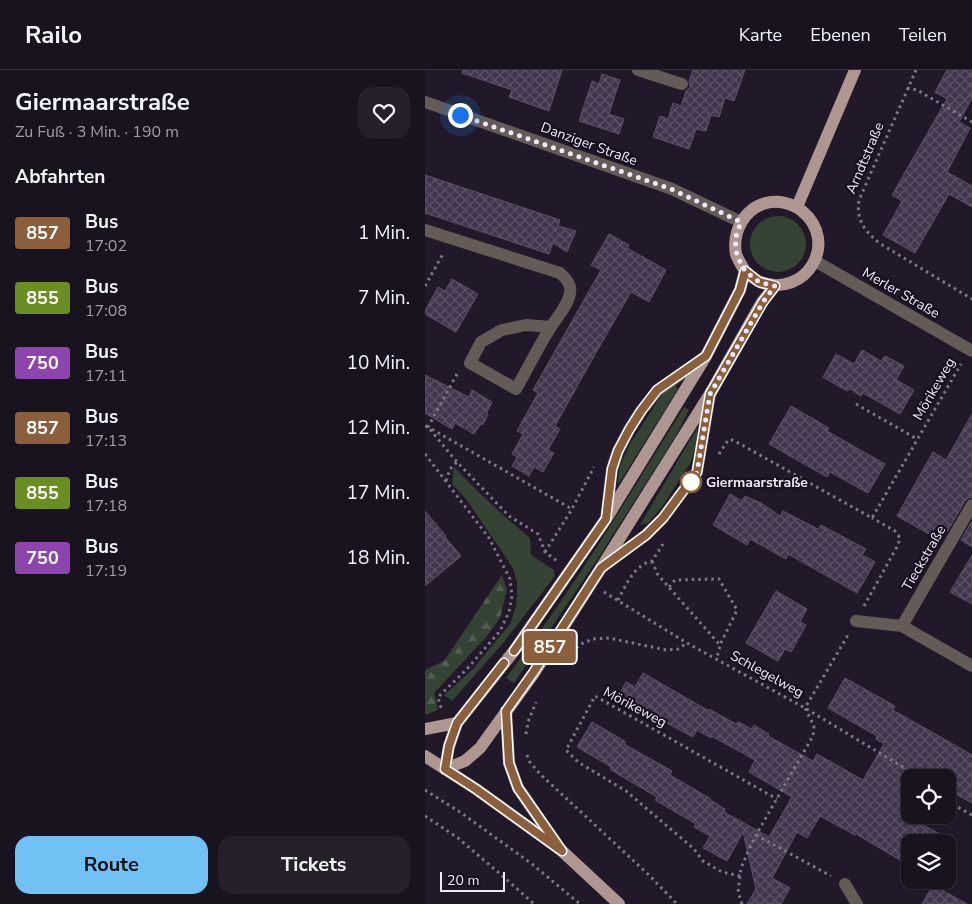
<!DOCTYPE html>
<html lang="de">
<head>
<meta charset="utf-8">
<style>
	:root { --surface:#191320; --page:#26202d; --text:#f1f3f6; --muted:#9f9ea5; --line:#37323e; --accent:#72c1f5 }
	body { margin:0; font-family:"Nunito Sans",sans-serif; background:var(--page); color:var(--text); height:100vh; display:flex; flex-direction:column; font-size:19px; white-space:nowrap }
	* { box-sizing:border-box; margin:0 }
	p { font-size:16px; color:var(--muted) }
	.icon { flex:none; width:28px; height:28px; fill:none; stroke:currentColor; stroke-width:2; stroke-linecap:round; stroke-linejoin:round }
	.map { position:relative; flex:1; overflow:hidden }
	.drawer { display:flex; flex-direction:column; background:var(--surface); width:425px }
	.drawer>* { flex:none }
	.badge { padding:0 10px; border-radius:4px; font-size:18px; line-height:32px }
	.controls { position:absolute; left:476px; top:699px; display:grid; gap:10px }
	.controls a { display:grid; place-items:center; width:55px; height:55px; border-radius:10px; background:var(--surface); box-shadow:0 1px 4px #0004,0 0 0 1px var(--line); font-size:25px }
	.scale { position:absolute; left:15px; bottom:12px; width:65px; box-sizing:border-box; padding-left:5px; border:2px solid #eee9f5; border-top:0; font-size:14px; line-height:18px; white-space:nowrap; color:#eee9f5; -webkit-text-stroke:4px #181020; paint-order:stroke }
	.you { position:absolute; width:25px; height:25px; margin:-12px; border:4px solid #fff; border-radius:50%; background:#1a73e8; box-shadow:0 0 0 8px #1a73e833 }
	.map>.badge { position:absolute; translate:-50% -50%; box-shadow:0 0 0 2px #fff }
	h2 { padding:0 15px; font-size:19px; line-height:45px }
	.round { display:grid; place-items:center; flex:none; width:52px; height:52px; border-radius:15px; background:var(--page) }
	.headline { display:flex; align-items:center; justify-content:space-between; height:85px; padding:0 15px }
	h1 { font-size:24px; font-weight:700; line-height:38px }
	.button { display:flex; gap:10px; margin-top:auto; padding:10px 15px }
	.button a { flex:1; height:58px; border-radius:15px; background:var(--accent); color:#111; font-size:20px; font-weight:700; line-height:58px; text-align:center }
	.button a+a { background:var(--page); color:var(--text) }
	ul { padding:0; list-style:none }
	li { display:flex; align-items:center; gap:15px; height:65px; padding:0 15px }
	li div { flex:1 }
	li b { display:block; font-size:19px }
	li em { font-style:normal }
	li .badge { min-width:55px; font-weight:700; text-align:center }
	header { display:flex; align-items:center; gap:30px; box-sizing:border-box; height:70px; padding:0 25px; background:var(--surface); border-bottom:1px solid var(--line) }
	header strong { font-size:24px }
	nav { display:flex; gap:28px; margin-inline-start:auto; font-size:18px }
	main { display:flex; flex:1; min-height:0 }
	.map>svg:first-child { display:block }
	.green { fill:#344333 }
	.forest { fill:url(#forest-firs) }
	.building { fill:url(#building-cross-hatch); stroke:#5a5165 }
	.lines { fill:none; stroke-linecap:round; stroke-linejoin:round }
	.path { stroke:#7f7887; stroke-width:3; stroke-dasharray:2.5 4; stroke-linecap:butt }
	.minor { stroke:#645a56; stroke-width:12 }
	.major { stroke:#ad9790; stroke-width:12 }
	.line-casing { stroke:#fff; stroke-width:11 }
	.line { stroke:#8b5e3c; stroke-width:8 }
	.walk { stroke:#eee9f5; stroke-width:5; stroke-dasharray:0 9 }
	.stop-dot { fill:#fff; stroke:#8b5e3c; stroke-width:2.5 }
	.labels { text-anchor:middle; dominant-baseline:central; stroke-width:4.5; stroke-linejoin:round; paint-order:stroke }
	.street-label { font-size:14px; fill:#eee9f5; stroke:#181020 }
	.stop-label { font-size:14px; font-weight:bold; fill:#eee9f5; stroke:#181020; text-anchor:start }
</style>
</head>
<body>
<header>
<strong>Railo</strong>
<nav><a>Karte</a><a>Ebenen</a><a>Teilen</a></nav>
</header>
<main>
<section class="drawer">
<div class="headline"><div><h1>Giermaarstraße</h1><p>Zu Fuß · 3 Min. · 190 m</p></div><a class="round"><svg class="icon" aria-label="heart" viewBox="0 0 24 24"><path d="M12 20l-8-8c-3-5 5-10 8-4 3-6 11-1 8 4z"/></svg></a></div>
<h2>Abfahrten</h2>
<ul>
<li><span class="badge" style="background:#8b5e3c;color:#fff">857</span><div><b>Bus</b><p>17:02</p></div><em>1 Min.</em></li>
<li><span class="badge" style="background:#6b8e23;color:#fff">855</span><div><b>Bus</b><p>17:08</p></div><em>7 Min.</em></li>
<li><span class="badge" style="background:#8e44ad;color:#fff">750</span><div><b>Bus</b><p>17:11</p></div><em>10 Min.</em></li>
<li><span class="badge" style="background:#8b5e3c;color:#fff">857</span><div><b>Bus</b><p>17:13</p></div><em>12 Min.</em></li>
<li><span class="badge" style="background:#6b8e23;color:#fff">855</span><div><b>Bus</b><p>17:18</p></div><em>17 Min.</em></li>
<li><span class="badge" style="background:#8e44ad;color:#fff">750</span><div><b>Bus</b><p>17:19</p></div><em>18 Min.</em></li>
</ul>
<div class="button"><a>Route</a><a>Tickets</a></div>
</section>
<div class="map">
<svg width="547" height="834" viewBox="0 0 547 834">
	<defs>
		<pattern id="forest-firs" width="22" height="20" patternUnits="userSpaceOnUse" patternTransform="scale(1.25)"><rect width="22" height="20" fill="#344333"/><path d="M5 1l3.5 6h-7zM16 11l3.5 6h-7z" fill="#525e51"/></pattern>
		<pattern id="building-cross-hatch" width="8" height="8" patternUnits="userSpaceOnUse" patternTransform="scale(1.25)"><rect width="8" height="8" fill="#41364d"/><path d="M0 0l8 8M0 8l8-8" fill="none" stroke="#5d5367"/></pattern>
	</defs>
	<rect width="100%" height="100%" fill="#21192a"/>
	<g class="green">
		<circle cx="353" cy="174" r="28"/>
		<path d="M250,315L253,319L193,415L194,398L205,374L236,326Z"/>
		<path d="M259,337L264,340L252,364L174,487L89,613L81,608C146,522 202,429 259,337Z"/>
		<path d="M272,358V370L266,392L237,437L223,453L215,455Z"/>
		<path d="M29,397C53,422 78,446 105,468L106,485L129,500L130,506L79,572L27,631L19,625L47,600L85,554L91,536L92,524V512L88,498L41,429L27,414Z"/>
	</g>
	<path class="forest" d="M77,505L82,519L75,548L63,565L9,623L13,640L0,645V600L19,591Z"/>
	<g class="building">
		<path d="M38,0H137L124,41L84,27L87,20L37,3Z"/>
		<path d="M268,0H320L309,31L300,28L294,47L286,45L281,61L271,59L264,79L228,67L235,46L243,49L248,33L256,36L261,21L265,17L264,11Z"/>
		<path d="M522,0H547V28L534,52L545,58L522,102L547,116V137L524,124L490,183L458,165L477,131L467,125L522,29L510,22Z"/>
		<path d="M177,4L195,10L184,44L199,49L194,64L154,51L167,11L174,14Z"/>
		<path d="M0,105L135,150L133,156L151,161L142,182L128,173L124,184L0,143Z"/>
		<path d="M184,164L204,175L202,178L241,200L224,232L206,222L172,281L130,356L135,359L123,380L129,383L118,402L109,397L104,406L87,396L92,387L87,384L98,364L92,361L113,323L108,320L176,200L166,195Z"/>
		<path d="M27,209L53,224L31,262L0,244V241L13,217L20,221Z"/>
		<path d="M437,280L456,291L460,286L479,296L471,310L489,320L475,344L438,323L436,326L425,319L422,321L398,307L411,284L429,294Z"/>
		<path d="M0,305L44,327L47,320L67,332L62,342L63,345L58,354L55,355L49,364L30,353L27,359L0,343Z"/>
		<path d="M366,336L404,358L402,361L460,394L443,423L405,402L402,407L344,374Z"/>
		<path d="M547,344V427L543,428L540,431L522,462L511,456L506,465L472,446L508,382L521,390Z"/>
		<path d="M305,424L317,431L320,426L336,433L355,446L358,441L393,459L396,455L441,479L437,485L450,492L432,523L363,484L361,489L325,469L322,475L288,455Z"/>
		<path d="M0,441L21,466L20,467L36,486L0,516Z"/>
		<path d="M547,451V477L536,470Z"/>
		<path d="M547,485V534L525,522Z"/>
		<path d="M351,521L382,539L375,552L381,555L366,582L360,579L353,591L321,573Z"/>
		<path d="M218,603L284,641V639L311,654L314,652L326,659L329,655L344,664L343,666L388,691L392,684L438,710L459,674L451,669L452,666L403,638L420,608L470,636L468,640L547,685V733L522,719V708H485V745H494L491,751L529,772H485V796L431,764L430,765L395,746L382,768L372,762L347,808L365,818L356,834H322L331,819L318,762L302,791L278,778L285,766L269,757L271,754L230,730L232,727L191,703L185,699L186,697L152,677L167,652L201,672L199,674L247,701L245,705L286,729L285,730L300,739L299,742L344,767L367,727L324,702L330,690L314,681L286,666V668L272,660L268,667L193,627L201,612L210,617Z"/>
		<path d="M508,815L542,834H497Z"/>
	</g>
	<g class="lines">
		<g class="path">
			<path d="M491,0L434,130C431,150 439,160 454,173L547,229"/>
			<path d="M482,18L492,20L547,52"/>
			<path d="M0,216L19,182"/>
			<path d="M32,304L3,357L147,439"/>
			<path d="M431,334L492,369"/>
			<path d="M0,356L3,357L32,392L84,446L113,464L120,482L132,491"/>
			<path d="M0,384L64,468L85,509L87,526L84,542L75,561L42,599L13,627L15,636L18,638"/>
			<path d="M294,384L303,370H308L447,448L536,294"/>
			<path d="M21,411L25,399L32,392"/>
			<path d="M120,482L147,439L169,397"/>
			<path d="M227,491L233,505L295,575L292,588"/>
			<path d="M244,517L250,510L294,509L312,540L295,575"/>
			<path d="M179,522L262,573L380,638L496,708"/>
			<path d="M193,530C201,515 209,495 227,491L238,474"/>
			<path d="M439,536L473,475L475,468L470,461L447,448"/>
			<path d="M141,586L156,574L168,569L184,568L241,580L253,579L262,573"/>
			<path d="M101,664L103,652L111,632"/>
			<path d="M102,685L104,691L115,704L225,806L252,834"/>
			<path d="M0,720L35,742L107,794L155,834"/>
			<path d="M522,731L547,745"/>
			<path d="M0,746L33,768L81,809L109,834"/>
			<path d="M331,765L406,806"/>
			<path d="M315,806L297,802L278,791L269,779L201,721L153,692L141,680L170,626L352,729"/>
			<path d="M317,834L313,822L316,798L322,784L331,765L388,666L389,656L380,638L423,565"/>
		</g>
		<g class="minor">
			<path d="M213,0L257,14"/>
			<path d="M0,32L247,119L316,152"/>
			<path d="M0,160L135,203C142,209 147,215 145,223C143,236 132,247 126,257C113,277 103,298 91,319L45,293L56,272L77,260L101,255L126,257"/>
			<path d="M390,191L547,281"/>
			<path d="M181,449L187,399L193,381L204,360L216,341L232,321L281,286"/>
			<path d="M176,498L221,465L238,448L272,402L285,324"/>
			<path d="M431,551L477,556L547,596"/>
			<path d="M477,556L547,435"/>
			<path d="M420,814L432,834"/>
		</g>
		<g class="major">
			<path d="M372,137L430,0"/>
			<path d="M81,641L84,693L93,718L131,773"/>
			<path d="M0,659L32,653"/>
			<path d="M0,686L51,719L137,781L194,834"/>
			<path d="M20,699L24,676L32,653L89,581L181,449L281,286L315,220L320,201C317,196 313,190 311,184C307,162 319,139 341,133C353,130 367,133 377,141C415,172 381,229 335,212C330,210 325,205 320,201"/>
			<path d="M20,699L40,691L55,678L109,603L176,498L285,324L337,232L350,216"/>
		</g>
	</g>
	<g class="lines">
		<defs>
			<path id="line" d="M79,593L32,653L24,676L20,699L51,719L137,781L93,718L84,693L81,641L108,603L176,498L221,465L238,448L272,402L285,324L338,232L350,216L334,212L320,201L315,220L281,286L232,320L216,341L204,360L193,381L187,399L181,449L89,581"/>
		</defs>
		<use href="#line" class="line-casing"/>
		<use href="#line" class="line"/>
		<path class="walk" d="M35,45L246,119L316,152L310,169L312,186L320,201L334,212L350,216L338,232L285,324L272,402L266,412"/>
	</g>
	<circle class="stop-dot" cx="266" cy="412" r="10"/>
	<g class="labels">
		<g class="street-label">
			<text transform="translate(164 74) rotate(20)">Danziger Straße</text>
			<text transform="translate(440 88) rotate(-67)">Arndtstraße</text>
			<text transform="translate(476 223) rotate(30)">Merler Straße</text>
			<text transform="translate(509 319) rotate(-60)">Mörikeweg</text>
			<text transform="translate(499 488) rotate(-60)">Tieckstraße</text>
			<text transform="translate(342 604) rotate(29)">Schlegelweg</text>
			<text transform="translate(210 637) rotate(28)">Mörikeweg</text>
		</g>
		<g class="stop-label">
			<text x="281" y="412">Giermaarstraße</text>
		</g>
	</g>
</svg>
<div class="controls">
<a><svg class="icon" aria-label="locate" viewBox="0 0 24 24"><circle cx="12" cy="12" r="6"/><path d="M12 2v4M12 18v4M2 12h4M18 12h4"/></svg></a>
<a><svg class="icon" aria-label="layers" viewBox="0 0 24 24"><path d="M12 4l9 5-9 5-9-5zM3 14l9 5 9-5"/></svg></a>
</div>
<div class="scale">20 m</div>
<div class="you" style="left:35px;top:45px"></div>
<b class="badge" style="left:125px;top:577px;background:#8b5e3c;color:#fff">857</b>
</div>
</main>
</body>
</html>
